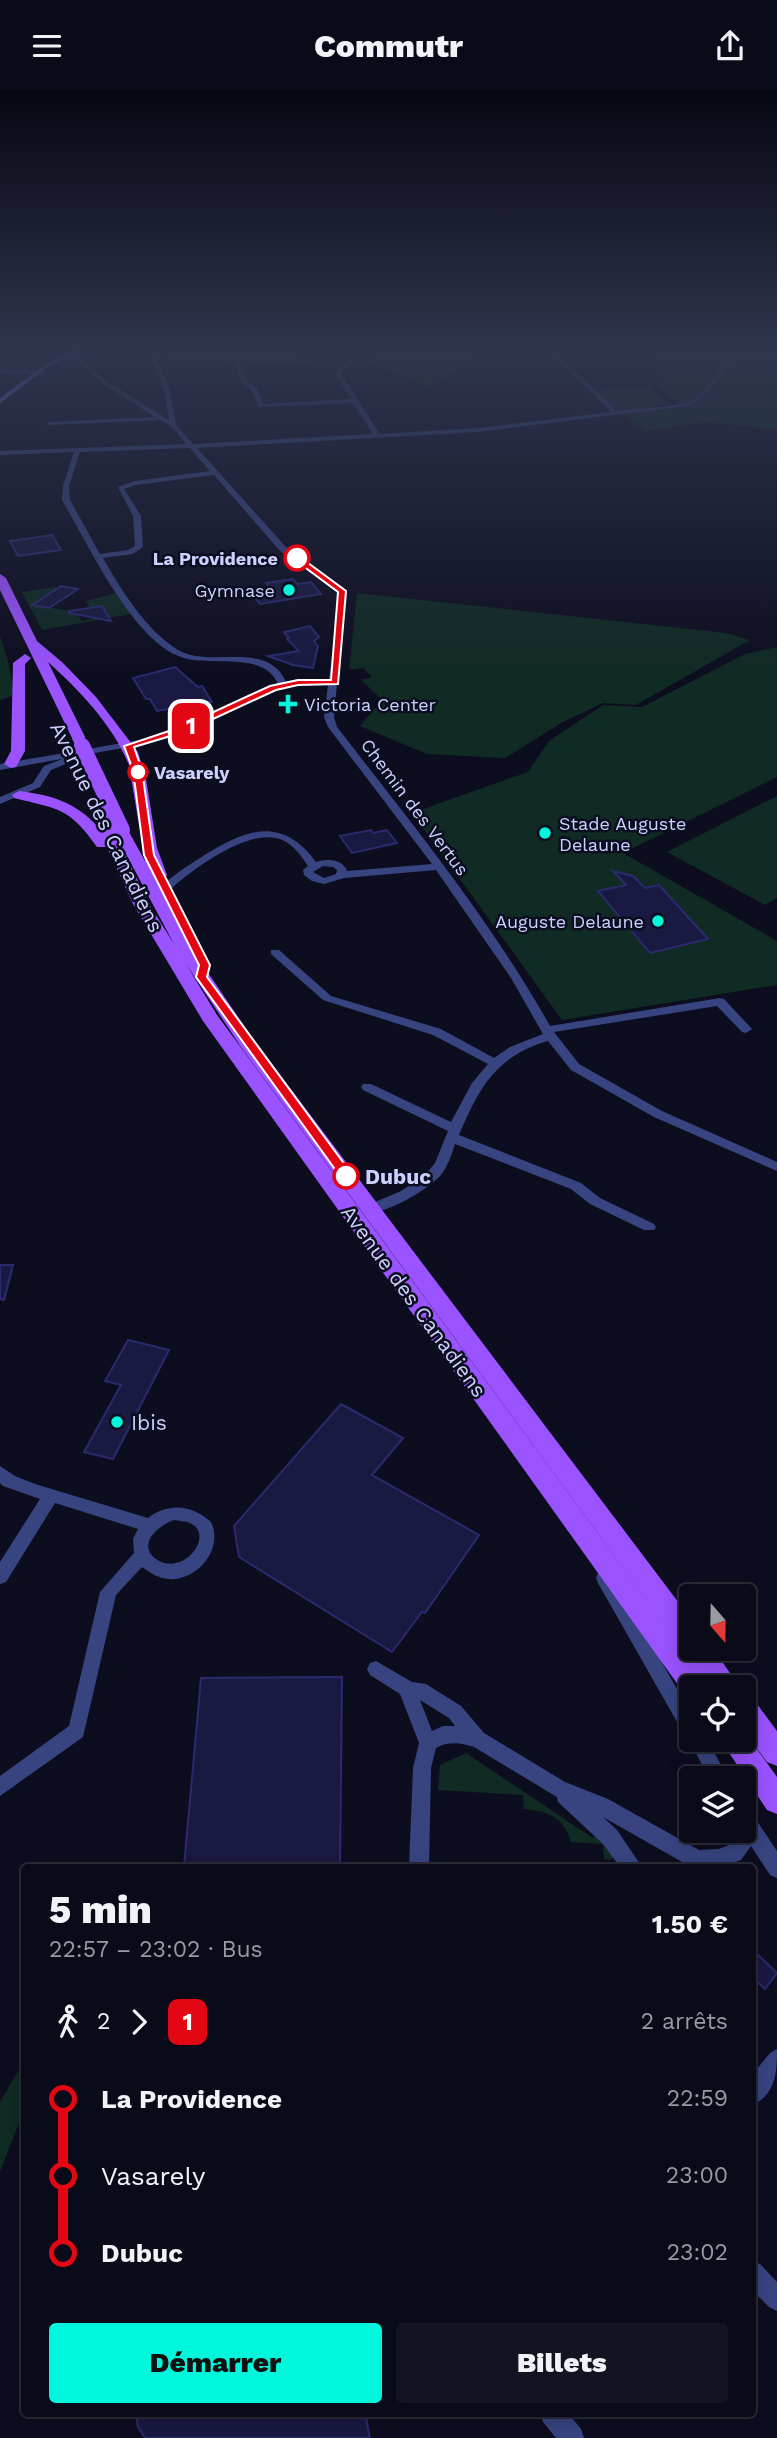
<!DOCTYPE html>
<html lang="fr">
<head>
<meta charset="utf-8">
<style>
	:root { --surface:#0a0a18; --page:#131321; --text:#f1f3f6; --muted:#999aa2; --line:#2a2b37; --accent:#00f7db }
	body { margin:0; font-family:"Work Sans",sans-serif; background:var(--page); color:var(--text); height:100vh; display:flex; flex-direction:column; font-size:26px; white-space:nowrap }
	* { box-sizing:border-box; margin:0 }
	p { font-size:23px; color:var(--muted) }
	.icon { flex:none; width:38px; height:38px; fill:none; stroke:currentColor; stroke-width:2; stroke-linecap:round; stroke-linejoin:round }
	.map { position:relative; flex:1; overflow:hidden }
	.drawer { position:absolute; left:21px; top:1773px; width:735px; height:553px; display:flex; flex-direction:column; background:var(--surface); border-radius:7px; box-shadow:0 4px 18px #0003,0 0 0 2px var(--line) }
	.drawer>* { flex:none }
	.badge { padding:0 14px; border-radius:10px; font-size:24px; line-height:46px }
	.needle { width:46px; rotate:160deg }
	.buttons { position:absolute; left:679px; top:1493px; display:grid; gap:14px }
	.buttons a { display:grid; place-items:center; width:77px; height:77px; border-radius:7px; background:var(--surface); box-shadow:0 4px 18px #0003,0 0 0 2px var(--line); font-size:35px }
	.map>.badge { position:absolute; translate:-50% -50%; box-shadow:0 0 0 4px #fff }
	.legs { display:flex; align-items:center; gap:10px; height:77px; padding:0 28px; font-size:23px }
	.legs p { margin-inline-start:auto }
	.overview { display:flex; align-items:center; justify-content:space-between; height:119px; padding:0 28px }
	h1 { font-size:38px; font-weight:800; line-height:52px }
	.cta { display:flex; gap:14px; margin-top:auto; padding:14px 28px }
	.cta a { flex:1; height:80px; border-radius:7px; background:var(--accent); color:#111; font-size:28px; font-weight:800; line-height:80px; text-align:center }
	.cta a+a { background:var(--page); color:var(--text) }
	ul { padding:0 28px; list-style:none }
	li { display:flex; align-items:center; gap:24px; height:77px; font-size:26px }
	li i { display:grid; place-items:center; width:10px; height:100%; margin:0 9px; background:currentColor }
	li i::after { content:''; width:18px; height:18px; margin:-9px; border:5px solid; border-radius:50%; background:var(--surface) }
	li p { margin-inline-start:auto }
	li:first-child i { background:linear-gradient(#0000 50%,currentColor 0) }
	li:last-child i { background:linear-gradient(currentColor 50%,#0000 0) }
	header { display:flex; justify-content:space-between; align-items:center; height:91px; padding:0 28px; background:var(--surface); font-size:32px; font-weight:800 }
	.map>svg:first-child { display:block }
	.green { fill:#102a24 }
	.building { fill:#191941; stroke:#2a2b6e; stroke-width:2 }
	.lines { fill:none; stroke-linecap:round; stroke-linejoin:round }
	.street { fill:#374480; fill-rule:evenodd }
	.secondary { fill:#6380ff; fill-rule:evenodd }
	.primary { fill:#9a53ff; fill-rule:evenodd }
	.primary-bridge-far1 { stroke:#9a53ff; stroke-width:12 }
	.primary-bridge { stroke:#9a53ff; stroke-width:16 }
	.line-1 { fill:#e30613; stroke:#fff; stroke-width:2 }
	.stop-1-dot { fill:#fff; stroke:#e30613; stroke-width:3.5 }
	.poi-dot { fill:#00f7db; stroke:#0d0d20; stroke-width:2.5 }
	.labels { text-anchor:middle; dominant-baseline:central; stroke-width:5; stroke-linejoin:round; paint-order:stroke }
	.far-stop-label { font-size:18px; font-weight:bold; fill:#ccd1ff; stroke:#0d0d20; text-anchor:end }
	.far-poi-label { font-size:18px; fill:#ccd1ff; stroke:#0d0d20; text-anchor:end }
	.far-street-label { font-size:18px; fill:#ccd1ff; stroke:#0d0d20 }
	.street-label { font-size:21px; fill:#ccd1ff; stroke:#0d0d20 }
	.stop-label { font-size:21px; font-weight:bold; fill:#ccd1ff; stroke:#0d0d20; text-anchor:start }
	.poi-label { font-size:21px; fill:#ccd1ff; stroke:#0d0d20; text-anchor:start }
</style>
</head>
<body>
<header><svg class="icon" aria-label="menu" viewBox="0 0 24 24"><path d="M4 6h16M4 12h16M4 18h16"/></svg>Commutr<svg class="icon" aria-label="share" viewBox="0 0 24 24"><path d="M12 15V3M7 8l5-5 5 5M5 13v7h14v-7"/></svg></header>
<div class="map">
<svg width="777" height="2347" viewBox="0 0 777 2347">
	<rect width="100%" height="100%" fill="#0d0d20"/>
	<g class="green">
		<path d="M166,258H283L316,270L310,273C261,274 213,270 164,271Z"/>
		<path d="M382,258H482L486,260L430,296L364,271Z"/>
		<path d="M655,258H777V338L706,331L646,340L621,322L680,314L657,294Z"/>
		<path d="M649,295L669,313L618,320L595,299Z"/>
		<path d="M55,496L57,498L43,515L82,522L79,525L82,530L108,525L90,517L86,510L116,502L131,523L42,539L22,501Z"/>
		<path d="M357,502L726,542L750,549L636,614L603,612L561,632L505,667L427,663L360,635L382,609L361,589L372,586L363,577L349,579Z"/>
		<path d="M0,545L7,566L15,604L0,609Z"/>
		<path d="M777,556V686L623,762L777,850V894L562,929L412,722L528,681L549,650L603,614L642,616L745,563Z"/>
		<path d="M777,705V807L765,814L667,761Z"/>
		<path d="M466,1662L593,1747L598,1745L614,1766L611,1769L604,1768L603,1753L571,1751C564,1726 548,1720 524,1718L523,1704L438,1699L440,1674Z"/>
		<path d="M24,1970V2019L0,2081V2011Z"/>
	</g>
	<g class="building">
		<path d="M52,444L61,459L18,465L10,450Z"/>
		<path d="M293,488L298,493L311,491L321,503L260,513L250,501L271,498L266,492Z"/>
		<path d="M61,495L78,498L49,517L32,514Z"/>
		<path d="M102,515L111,530L69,522V520Z"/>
		<path d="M310,535L319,546L314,550L318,555L313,577L293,574L268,565L299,560L287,548L289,547L284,541Z"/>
		<path d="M175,576L198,596L202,595L212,611L157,620L150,608H146L133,587Z"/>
		<path d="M371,739L373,742L387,739L397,752L352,762L340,745Z"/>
		<path d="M613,780L633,785L645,797L659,794L708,848L650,862L598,800L626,794Z"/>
		<path d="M0,1174H13L4,1209L0,1208Z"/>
		<path d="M128,1249L169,1259L113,1368L84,1361L121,1294L105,1290Z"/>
		<path d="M341,1313L403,1347L372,1384L479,1444L425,1522L422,1521L392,1561L239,1466L234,1435Z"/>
		<path d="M342,1586L340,1776H184L201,1587Z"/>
		<path d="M752,1858L777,1882L765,1898L752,1886Z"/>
		<path d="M136,2322H365L370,2347H145L138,2336Z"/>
	</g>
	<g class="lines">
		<g class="street">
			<path d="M65,258H72L106,290L169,329L164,300L150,265L157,258H163L156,265L170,300L176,334L193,353L373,343L353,312L259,316L251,298L241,291L233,266L236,264L239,266L247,290L256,296L263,313L351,308L335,283L337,278L348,270L351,263L334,258L357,261L353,272L342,280L341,283L380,343L478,337L611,321L546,258H553L617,320C636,317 678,316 693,309C702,303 709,294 715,285C731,265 751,258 777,258C765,264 748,263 736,271C717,284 710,307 687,315L478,341L197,357L286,456L344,497L347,506L338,589L339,591L337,593L334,626L337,636C412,733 490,828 550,935L720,907L724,908L752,938L746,942L742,941L717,915L554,941L579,973L662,1020L777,1071V1080L654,1026L571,979L548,950C496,965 479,997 459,1044L581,1092L600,1107L654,1133L656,1136L654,1139H644L590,1113L571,1098L455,1053C452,1063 448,1075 441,1084C429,1098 384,1125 366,1121L364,1118L366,1115L401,1100L425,1084L435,1072L448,1040L363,999L361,996L363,993H371L451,1031L472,992L488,973L433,944L323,909L271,863V859H279L331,905L441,938L494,967L510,956L543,943L511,887L436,779L344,787L324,793L312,790L304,784L303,779L308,775C300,763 291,750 276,747C245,740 191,779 170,799L166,800L161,797C172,784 186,776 200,767C243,740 280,722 316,771C327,767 343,768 347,780L432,773L328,636L324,626L328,594H298L276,599L192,638L151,652L0,679V673L146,648L186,634L278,593C263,557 206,579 176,564C129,542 88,453 62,409L63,395L74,361L0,364V360L186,353L171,335L161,329L47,334L49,331L155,326L102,292ZM190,357L210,380L135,390L118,396L133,425L135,455L128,459L100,463L70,409L69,395L80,361ZM214,384L280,460L336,498L339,506L329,588H298L286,591C267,548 211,578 178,559C145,538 122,500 103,467L133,463L143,456L141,425L124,398L136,394ZM323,775L333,776L337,779L336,783L324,787L313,781Z"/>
			<path d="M0,278L43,280L46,282L43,284L0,282Z"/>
			<path d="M65,667L70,670L68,672L51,679L40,696L0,713V706L33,692L44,675Z"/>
			<path d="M0,1375L15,1385L35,1393L148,1427C169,1411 192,1414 211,1431C225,1460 193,1495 162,1487C155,1485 148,1480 142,1476L116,1504L83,1646L0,1705V1685L69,1635L100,1501L134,1462L133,1448L138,1438L55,1412L6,1491L0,1493V1471L40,1408L3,1395L0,1392ZM174,1429C179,1430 186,1430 190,1432C216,1444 183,1487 156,1468C136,1453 159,1434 174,1429Z"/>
			<path d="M604,1480L610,1482L691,1622V1648H707L728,1687H709L688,1647L685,1645L598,1492L596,1487L598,1482Z"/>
			<path d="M376,1570L412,1591L426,1593L461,1615L484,1642L565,1691L608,1708L699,1759L718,1758L727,1755L733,1747L734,1740H744V1719L751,1721L777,1760V1787L770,1784L751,1755L741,1769L722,1776H691L603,1726L617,1739L642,1776H620L603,1753L558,1711L557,1706L474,1656C460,1652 449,1650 436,1657L431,1677L429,1776H409L413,1677L419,1652L400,1603L370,1584L367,1578L370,1572ZM420,1609L449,1627L455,1635H443L432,1640Z"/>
			<path d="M777,1958C777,1980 776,2004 752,2014V1984L770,1962Z"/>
			<path d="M752,2170L760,2173L777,2191V2220L769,2216L752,2199Z"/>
			<path d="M540,2322H568L581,2338L584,2347H556L543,2331Z"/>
		</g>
		<path class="secondary" d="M74,258H82L47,277L0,312V307L43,275Z"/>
		<g class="primary">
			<path d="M0,483L6,487L37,550L63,572L96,606L138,661L146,688L157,757L167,784L165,787L155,788L194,861L253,948L691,1528V1558H713L740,1596H711L705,1587L708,1596H691V1607L686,1605L203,930L133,813L107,756H97C69,716 58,718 14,707L12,704L19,700C51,704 76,711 98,736L89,716L91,713H101L117,744L124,739L129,741L145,770L129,674C113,634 79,599 48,571L85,646L78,650L73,649L0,499ZM118,748L174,853L149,813ZM186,873L241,956L688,1565L217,924Z"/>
			<path d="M25,563L31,567L25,573V660L16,676L11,677L4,673L11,660L13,572Z"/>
			<path d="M744,1605L754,1609L777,1640V1675L767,1671L744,1640Z"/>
			<path d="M744,1640L777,1686V1723L767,1719L720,1648H744Z"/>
		</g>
		<path class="primary-bridge-far1" d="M78,646L83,657"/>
		<path class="primary-bridge" d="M82,655L122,739"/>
	</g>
	<linearGradient id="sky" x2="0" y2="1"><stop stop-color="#070712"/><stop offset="0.44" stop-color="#2f354e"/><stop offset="1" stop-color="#2f354e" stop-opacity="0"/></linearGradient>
	<rect width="777" height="587" fill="url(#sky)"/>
	<path class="line-1" d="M295,466H300L346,500L338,593L298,594L276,599L187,640L134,656L142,679L154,764L210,874L207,886L351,1082L353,1085L346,1090L342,1088L196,886L199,874L144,764L133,679L124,655L181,636L270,595L298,589H331L338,501L295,469Z"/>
	<g class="stop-1-dot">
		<circle cx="297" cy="467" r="12"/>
		<circle cx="138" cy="681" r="9"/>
		<circle cx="346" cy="1085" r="12"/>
	</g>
	<g class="poi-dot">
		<circle cx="289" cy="499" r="7"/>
		<path d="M284.5 602.5h7v7h7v7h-7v7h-7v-7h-7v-7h7z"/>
		<circle cx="545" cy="742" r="7"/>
		<circle cx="658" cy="830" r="7"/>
		<circle cx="117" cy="1331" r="7"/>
	</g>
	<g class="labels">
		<g class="far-stop-label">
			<text x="278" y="467">La Providence</text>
			<text x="154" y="681" text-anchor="start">Vasarely</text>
		</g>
		<g class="far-poi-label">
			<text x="275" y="499">Gymnase</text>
			<text x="304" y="613" text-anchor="start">Victoria Center</text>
			<text x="559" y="732" text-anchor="start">Stade Auguste<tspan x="559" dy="21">Delaune</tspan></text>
			<text x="644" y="830">Auguste Delaune</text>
		</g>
		<g class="far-street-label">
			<text transform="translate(415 716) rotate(53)">Chemin des Vertus</text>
		</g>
		<g class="street-label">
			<text transform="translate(107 736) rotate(64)">Avenue des Canadiens</text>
			<text transform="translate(414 1210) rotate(54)">Avenue des Canadiens</text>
		</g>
		<g class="stop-label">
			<text x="365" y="1085">Dubuc</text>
		</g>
		<g class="poi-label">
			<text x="131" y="1331">Ibis</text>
		</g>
	</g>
</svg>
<div class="buttons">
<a><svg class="needle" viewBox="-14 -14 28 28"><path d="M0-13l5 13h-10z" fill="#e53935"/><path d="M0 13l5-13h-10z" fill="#999aa2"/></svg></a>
<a><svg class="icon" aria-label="locate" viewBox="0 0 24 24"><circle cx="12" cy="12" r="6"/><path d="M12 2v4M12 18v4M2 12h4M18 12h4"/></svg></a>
<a><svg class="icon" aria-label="layers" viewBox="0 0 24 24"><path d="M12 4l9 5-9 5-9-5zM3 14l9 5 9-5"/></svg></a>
</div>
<b class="badge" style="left:191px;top:635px;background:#e30613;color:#fff">1</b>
<section class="drawer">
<div class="overview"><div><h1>5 min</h1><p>22:57 – 23:02 · Bus</p></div><b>1.50 €</b></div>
<div class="legs"><svg class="icon" aria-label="walk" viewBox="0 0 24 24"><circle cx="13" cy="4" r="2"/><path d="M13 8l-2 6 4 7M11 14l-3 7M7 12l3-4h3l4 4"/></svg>2<svg class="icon" aria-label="forward" viewBox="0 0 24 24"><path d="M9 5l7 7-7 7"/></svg><b class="badge" style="background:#e30613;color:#fff">1</b><p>2 arrêts</p></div>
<ul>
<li><i style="color:#e30613"></i><b>La Providence</b><p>22:59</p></li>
<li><i style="color:#e30613"></i><span>Vasarely</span><p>23:00</p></li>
<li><i style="color:#e30613"></i><b>Dubuc</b><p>23:02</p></li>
</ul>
<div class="cta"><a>Démarrer</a><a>Billets</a></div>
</section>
</div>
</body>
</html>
